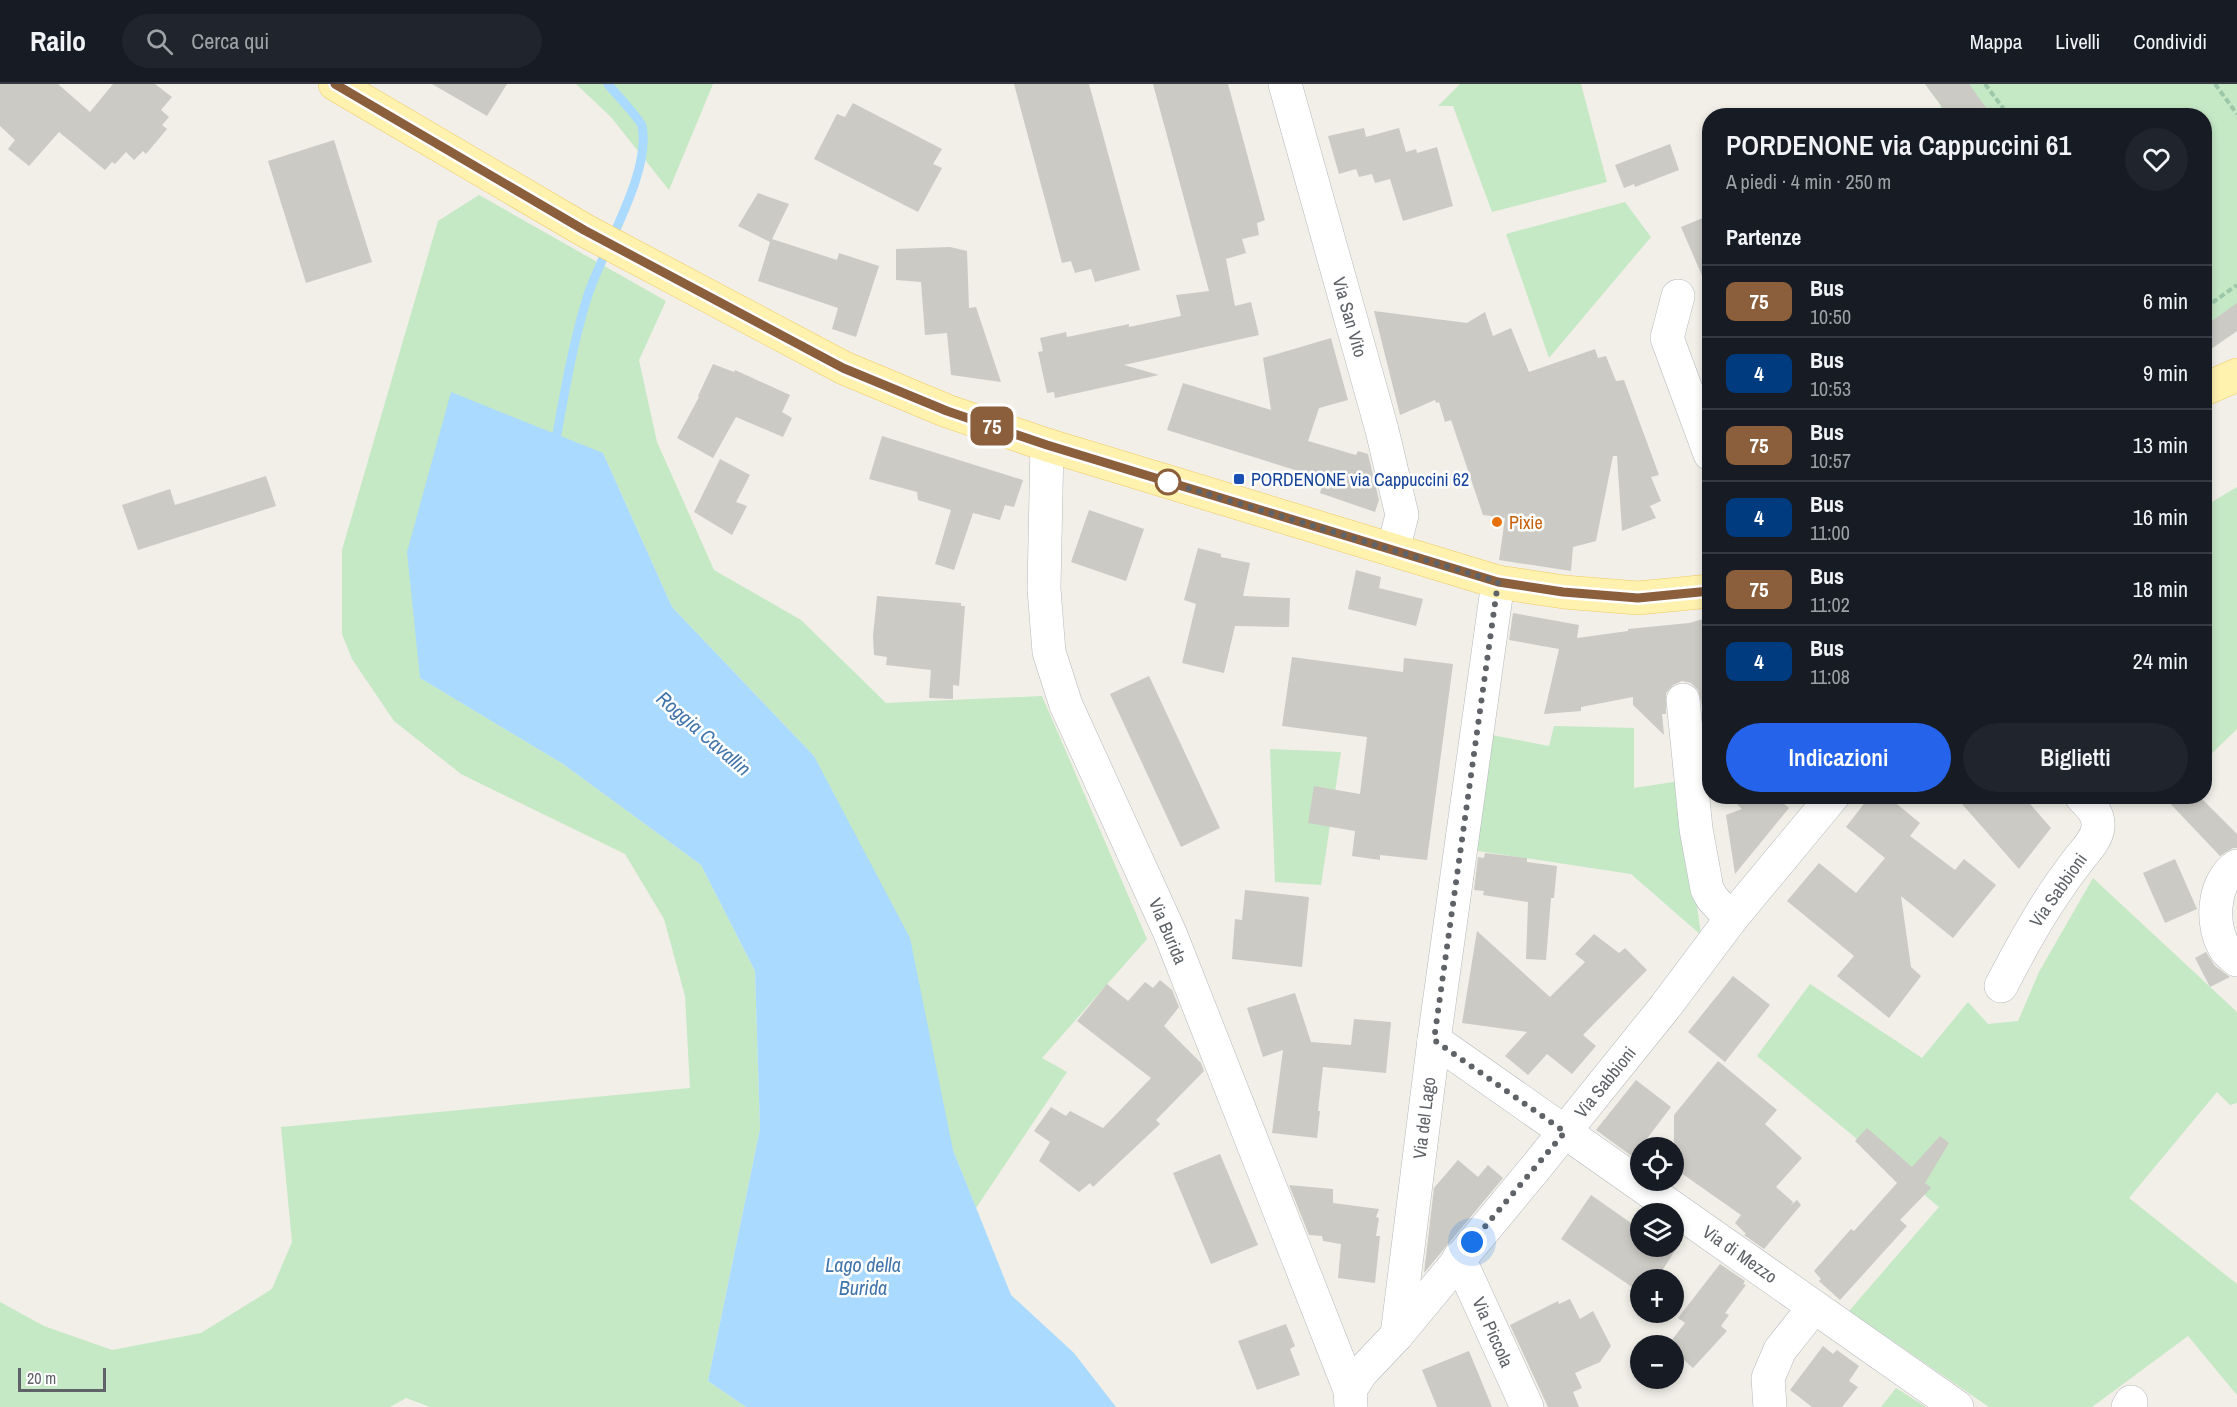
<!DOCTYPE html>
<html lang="it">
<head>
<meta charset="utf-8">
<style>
	:root { --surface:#171b24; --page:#20242c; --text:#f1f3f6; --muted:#9ea1a6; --line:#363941; --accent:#2563eb }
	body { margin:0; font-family:"Archivo Narrow",sans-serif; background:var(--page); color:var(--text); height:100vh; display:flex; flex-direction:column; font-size:22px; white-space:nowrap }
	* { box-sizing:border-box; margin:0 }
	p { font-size:20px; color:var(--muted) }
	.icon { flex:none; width:33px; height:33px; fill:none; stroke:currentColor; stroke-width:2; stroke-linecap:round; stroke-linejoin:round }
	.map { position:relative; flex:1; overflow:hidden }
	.side { position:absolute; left:1702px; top:24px; width:510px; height:696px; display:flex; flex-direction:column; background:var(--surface); border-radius:24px; box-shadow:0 3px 9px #0003 }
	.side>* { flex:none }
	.badge { padding:0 12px; border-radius:9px; font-size:21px; line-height:39px }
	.fabs { position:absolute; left:1630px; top:1053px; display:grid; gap:12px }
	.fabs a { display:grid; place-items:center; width:54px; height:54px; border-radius:50%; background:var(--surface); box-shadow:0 3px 9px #0003; font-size:30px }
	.scale { position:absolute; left:18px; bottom:15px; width:88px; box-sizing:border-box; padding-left:6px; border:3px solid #5f6368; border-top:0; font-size:16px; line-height:21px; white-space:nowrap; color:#5f6368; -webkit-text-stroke:4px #fff; paint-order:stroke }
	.you { position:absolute; width:30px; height:30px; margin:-15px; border:4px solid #fff; border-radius:50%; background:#1a73e8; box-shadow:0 0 0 9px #1a73e833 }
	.map>.badge { position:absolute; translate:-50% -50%; box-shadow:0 0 0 3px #fff }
	h2 { padding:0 24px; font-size:22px; line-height:54px }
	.round { display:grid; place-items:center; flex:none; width:63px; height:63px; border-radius:32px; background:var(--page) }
	.summary { display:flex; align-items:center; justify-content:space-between; height:102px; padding:0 24px }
	h1 { font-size:28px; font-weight:600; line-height:45px }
	.action { display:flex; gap:12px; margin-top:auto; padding:12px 24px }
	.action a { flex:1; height:69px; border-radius:36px; background:var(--accent); color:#fff; font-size:24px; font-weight:600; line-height:69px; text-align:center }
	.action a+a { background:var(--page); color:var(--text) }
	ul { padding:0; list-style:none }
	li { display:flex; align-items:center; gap:18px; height:72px; padding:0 24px; border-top:2px solid var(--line) }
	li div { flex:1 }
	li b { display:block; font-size:22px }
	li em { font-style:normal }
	li .badge { min-width:66px; font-weight:700; text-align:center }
	header { display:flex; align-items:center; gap:36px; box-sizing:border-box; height:84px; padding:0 30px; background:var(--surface); border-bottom:2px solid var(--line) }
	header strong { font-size:28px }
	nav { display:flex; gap:33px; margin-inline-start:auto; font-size:21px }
	.search { width:420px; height:54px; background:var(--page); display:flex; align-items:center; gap:15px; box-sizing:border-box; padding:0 21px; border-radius:33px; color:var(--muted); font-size:22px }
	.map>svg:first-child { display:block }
	.green { fill:#c5e8c5 }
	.water { fill:#aadaff }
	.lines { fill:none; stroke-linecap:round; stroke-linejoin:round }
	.stream { stroke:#aadaff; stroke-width:9 }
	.building { fill:#cccac5 }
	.minor-casing { stroke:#b5b8bc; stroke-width:34 }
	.major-casing { stroke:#f2c960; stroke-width:34 }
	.path { stroke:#9cc7a9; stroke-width:4; stroke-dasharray:6 3; stroke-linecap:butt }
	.minor { stroke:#fff; stroke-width:33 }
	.major { stroke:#fff2af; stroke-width:33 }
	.line-casing { stroke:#fff; stroke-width:14 }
	.line { stroke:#8b5e3c; stroke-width:9 }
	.walk { stroke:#5f6368; stroke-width:6; stroke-dasharray:0 10.8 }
	.transit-dot { fill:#1a4fb4; stroke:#fff; stroke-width:2 }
	.stop-dot { fill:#fff; stroke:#8b5e3c; stroke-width:3 }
	.food-dot { fill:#e8710a; stroke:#fff; stroke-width:2 }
	.labels { text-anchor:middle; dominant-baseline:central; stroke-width:5; stroke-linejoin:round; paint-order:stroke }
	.street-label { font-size:18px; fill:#5f6368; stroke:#fff }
	.transit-label { font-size:18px; fill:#164399; stroke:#fff; text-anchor:start }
	.food-label { font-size:18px; fill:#c56008; stroke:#fff; text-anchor:start }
	.water-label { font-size:20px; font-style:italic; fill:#4174aa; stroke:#fff }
</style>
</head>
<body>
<header>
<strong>Railo</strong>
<div class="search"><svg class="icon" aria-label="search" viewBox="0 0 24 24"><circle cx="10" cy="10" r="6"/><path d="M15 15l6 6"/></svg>Cerca qui</div>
<nav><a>Mappa</a><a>Livelli</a><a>Condividi</a></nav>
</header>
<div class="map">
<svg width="2237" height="1323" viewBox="0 0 2237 1323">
	<rect width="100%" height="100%" fill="#f1efe8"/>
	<g class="green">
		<path d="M576,0H713L669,106L611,33Z"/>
		<path d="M1460,0H1581L1607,98L1492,128L1453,22H1438Z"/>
		<path d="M1925,0H2237V247L2205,269V32L1945,31L1940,23L1941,22Z"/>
		<path d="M479,111L666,217L639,276L657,358L714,486L801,536L886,619L1042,612L1147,855L1042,974L1067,988L976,1124L953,1066L814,672L672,523L603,369L420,594L563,680L701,781L755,887L760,1045L708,1297L746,1323H430L406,1314L390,1323H0V1218L44,1242L112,1266L201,1249L272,1205L292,1158L281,1043L690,1004L685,912L664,835L625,770L461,690L394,637L352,575L342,550V466L438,137Z"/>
		<path d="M1625,118L1651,153L1549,274L1506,150Z"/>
		<path d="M2237,403V645L2205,676V422Z"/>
		<path d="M1554,642L1634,644V704L1680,697L1701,851L1631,790L1472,766L1486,650L1549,662Z"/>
		<path d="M1270,665L1341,668L1321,801L1275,798Z"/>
		<path d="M2093,794L2237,928V1019L2230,1021L2217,1008L2129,1114L2237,1200V1311L2188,1252L2092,1323H1989L1849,1227L1939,1123L1757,972L1810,900L1922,974L1968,918L1988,940L2018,937L2039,888Z"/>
		<path d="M1896,1304L1926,1323H1881Z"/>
	</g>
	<path class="water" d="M451,308L603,369L672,523L814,672L910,854L953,1066L1011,1211L1074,1269L1116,1323H746L708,1297L760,1045L755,887L701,781L563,680L420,594L407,468Z"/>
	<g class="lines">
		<path class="stream" d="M555,361C564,312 572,262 587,214C601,168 652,89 642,42C640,35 614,8 608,0"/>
	</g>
	<g class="building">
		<path d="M0,0H58L90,28L113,0H155L172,13L161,26L169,33L162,41L167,45L146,70L143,67L134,76L126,68L115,80L112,78L105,86L59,48L29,82L8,65L15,56L0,42Z"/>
		<path d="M432,0H507L487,32Z"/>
		<path d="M1014,0H1089L1140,186L1095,198L1091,185L1075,189L1071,177L1062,179Z"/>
		<path d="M1153,0H1228L1265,136L1257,139L1259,151L1242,155L1246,169L1226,175L1235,222L1251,218L1259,251L1124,281L1159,291L1055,314L1054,308L1047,309L1038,268L1043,267L1040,254L1066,248L1067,253L1129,240V243L1181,232L1176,211L1209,207Z"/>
		<path d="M1925,0H1969L1992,32H1949Z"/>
		<path d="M853,19L942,65L933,80L942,84L918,128L814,75L837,30L845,33Z"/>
		<path d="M1364,44L1366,53L1399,44L1406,68L1416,65L1417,69L1437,63L1453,122L1403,137L1390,95L1375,99L1372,90L1359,93L1356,85L1339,90L1328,52Z"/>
		<path d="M334,56L372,178L306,199L268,77Z"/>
		<path d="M1670,60L1679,86L1635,103L1634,100L1624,104L1615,81Z"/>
		<path d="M758,109L789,120L772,155L837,176L839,169L879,182L856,253L832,245L838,224L758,197L770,158L738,142Z"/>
		<path d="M1710,131V210L1681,143Z"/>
		<path d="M950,163L967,167L969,224L976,223L1001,298L951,291L947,249L925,251L921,198L896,196V165Z"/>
		<path d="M2237,219V247L2205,269V242Z"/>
		<path d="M1374,227L1467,239L1485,228L1493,252L1511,244L1529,288L1595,265L1598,274L1606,272L1616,297L1624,296L1659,391L1651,393L1661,417L1650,422L1656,434L1622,447L1617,372H1613L1596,457L1573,463L1571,487L1499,476L1505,434L1483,431L1451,336L1445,338L1439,318L1436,319L1435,316L1400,331Z"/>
		<path d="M1331,254L1348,316L1319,324L1308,357L1356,371L1358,367L1368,370L1379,416L1375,428L1320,409L1324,395L1167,346L1183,299L1271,326L1263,274Z"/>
		<path d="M713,280L734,288L735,286L790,311L782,328L792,334L783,353L736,333L713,374L677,354L699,313L698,312Z"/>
		<path d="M882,352L1023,396L1014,423L1005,421L1000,436L973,429L954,486L935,480L951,426L918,416L917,408L869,395Z"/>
		<path d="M720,375L750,391L736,418L747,422L732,451L694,428Z"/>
		<path d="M266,392L276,422L138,466L122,421L170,405L175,421Z"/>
		<path d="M1089,426L1144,445L1126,497L1071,478Z"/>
		<path d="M1198,464L1221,470V473L1250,479L1243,512L1290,514L1289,543L1235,542L1224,589L1182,579L1196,520L1184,516Z"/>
		<path d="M1356,486L1381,493L1379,504L1423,515L1416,542L1348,525Z"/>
		<path d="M877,512L961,519V522H965L959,602L953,601V615L929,614L931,586L886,581L887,573L874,571L873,552Z"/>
		<path d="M1513,529L1579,541L1577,554L1628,547V545L1689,539L1710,533V620L1702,622L1698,606L1691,599L1682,597L1673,601L1666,609V630H1662L1664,651L1633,621V613L1581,623V627L1544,630L1559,565L1509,556Z"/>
		<path d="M1292,573L1403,588L1404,574L1453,580L1427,776L1380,771V776L1352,772L1355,747L1308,739L1314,702L1360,710L1367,653L1282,642Z"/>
		<path d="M1149,592L1220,744L1181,763L1110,610Z"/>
		<path d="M1729,712H1775L1789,724L1735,790L1726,731L1742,725Z"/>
		<path d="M1870,712H1887L1920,739L1910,752L1955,786L1964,775L1996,801L1953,854L1901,812L1911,883L1921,892L1889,934L1837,892L1854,872L1787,817L1819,779L1856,809L1885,774L1846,743Z"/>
		<path d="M1955,712H2023L2051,744L2019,785Z"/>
		<path d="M2163,712H2199L2237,750V764H2233L2220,772Z"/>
		<path d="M1485,769L1527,774V778L1557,782L1554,814H1551L1546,876L1526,875L1528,818L1483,811L1484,807L1474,806L1478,773L1484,774Z"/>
		<path d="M2175,775L2197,825L2165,839L2143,789Z"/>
		<path d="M1245,806L1309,813L1302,883L1232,875L1235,835L1242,836Z"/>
		<path d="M1477,847L1550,913L1585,878L1575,870L1594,850L1619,869L1625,864L1647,886L1583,951L1596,962L1572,990L1547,970L1528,991L1505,972L1527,948L1462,939Z"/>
		<path d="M2206,868L2215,882L2230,893L2210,903L2195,874Z"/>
		<path d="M1733,892L1770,921L1725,978L1688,948Z"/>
		<path d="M1160,896L1172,906L1179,923L1164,942L1201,979L1204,987L1156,1036L1160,1040L1093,1103L1090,1099L1079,1108L1039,1077L1050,1058L1034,1047L1051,1023L1066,1032L1070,1027L1103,1044L1151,994L1077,937L1107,900L1128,917L1145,898L1153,904Z"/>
		<path d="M1295,909L1311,958L1351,961L1354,935L1391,938L1386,989L1323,983L1318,1027H1320L1317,1054L1272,1049L1283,966L1263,973L1247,924Z"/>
		<path d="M1718,977L1777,1026L1765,1040L1802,1074L1776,1103L1793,1118L1791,1121L1797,1116L1801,1121L1764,1165L1744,1151L1746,1150L1735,1139L1741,1131L1674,1084V1031Z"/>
		<path d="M1636,996L1671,1023L1633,1073L1596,1046Z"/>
		<path d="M1867,1044L1912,1083L1940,1052L1949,1059L1925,1099L1931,1104L1900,1136L1907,1142L1840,1216L1819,1197L1821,1195L1814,1187L1851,1145L1854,1147L1897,1099L1855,1057Z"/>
		<path d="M1220,1070L1258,1161L1211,1180L1173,1089Z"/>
		<path d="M1458,1076L1478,1093L1488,1081L1503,1094L1424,1189L1434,1104Z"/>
		<path d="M1289,1101L1333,1105V1119L1379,1125L1376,1133L1379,1134L1376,1152H1380L1375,1199L1338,1194L1341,1160L1323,1157L1322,1152L1309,1151Z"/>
		<path d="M1591,1111L1641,1146V1162H1678L1656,1196H1641V1209L1561,1155Z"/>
		<path d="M1720,1180L1745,1197L1743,1200L1746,1201L1725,1229L1729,1231L1721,1242L1727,1247L1693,1284L1674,1267V1262L1668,1261L1685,1239L1678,1234Z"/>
		<path d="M1570,1215L1580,1235L1593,1227L1611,1262L1600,1278L1575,1289L1582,1304L1573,1308L1579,1323H1548L1510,1241L1558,1217L1559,1220Z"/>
		<path d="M1286,1240L1295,1262L1290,1265L1300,1291L1257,1306L1238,1257Z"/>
		<path d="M1823,1262L1833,1270L1837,1266L1859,1282L1849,1297L1858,1303L1842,1323H1812L1790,1306Z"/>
		<path d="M1469,1267L1492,1323H1437L1422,1286Z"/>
	</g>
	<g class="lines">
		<defs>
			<g id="minor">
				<path d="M1285,0L1382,346L1402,431L1393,466"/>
				<path d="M1678,212L1667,254L1710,370"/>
				<path d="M1047,361L1044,505L1049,568L1066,621L1170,849L1350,1306L1351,1323"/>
				<path d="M1683,616L1696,745L1707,805L1712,814L1731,835"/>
				<path d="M2237,782C2212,798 2210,843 2226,866C2229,870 2233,873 2237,876"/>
				<path d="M2001,902C2025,856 2047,816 2079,775C2086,766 2097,755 2098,743C2099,729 2090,722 2081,712"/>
				<path d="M1434,956L1957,1323"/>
				<path d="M1459,1174L1527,1323"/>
				<path d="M1397,1251L1434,956L1498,498"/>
				<path d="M1350,1306L1361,1289L1397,1251L1537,1082L1665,923L1731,835L1833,712"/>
				<path d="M1770,1323L1768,1294L1780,1266L1814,1223"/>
				<path d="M2128,1323L2131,1318"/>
			</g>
			<g id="major">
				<path d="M335,0L584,146L844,284L947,327L1047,361L1498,498L1564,508L1638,514L1710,507"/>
				<path d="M2205,305L2237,291"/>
			</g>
		</defs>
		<use href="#minor" class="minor-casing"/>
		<use href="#major" class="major-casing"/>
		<g class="path">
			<path d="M1985,0L2009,32"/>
			<path d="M2215,0L2237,30"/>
			<path d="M2205,224L2237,201"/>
		</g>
		<use href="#minor" class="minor"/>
		<use href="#major" class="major"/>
	</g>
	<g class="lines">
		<defs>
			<path id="line" d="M335,0L584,146L843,284L947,327L1047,361L1498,498L1563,508L1638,514L1710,507"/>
		</defs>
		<use href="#line" class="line-casing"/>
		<use href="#line" class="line"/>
		<path class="walk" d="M1168,398L1498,498L1434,956L1565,1048L1472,1158"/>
	</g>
	<rect class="transit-dot" x="1233" y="389" width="12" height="12" rx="3"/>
	<circle class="stop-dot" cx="1168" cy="398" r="12"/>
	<circle class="food-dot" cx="1497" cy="438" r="6"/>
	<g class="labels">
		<g class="street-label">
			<text transform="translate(1350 233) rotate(74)">Via San Vito</text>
			<text transform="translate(2058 806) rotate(-55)">Via Sabbioni</text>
			<text transform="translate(1168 847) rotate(67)">Via Burida</text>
			<text transform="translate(1605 998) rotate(-51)">Via Sabbioni</text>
			<text transform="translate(1424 1034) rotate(-83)">Via del Lago</text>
			<text transform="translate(1740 1170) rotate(35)">Via di Mezzo</text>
			<text transform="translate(1493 1248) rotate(66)">Via Piccola</text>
		</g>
		<g class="transit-label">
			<text x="1251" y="395">PORDENONE via Cappuccini 62</text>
		</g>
		<g class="food-label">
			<text x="1509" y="438">Pixie</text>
		</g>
		<g class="water-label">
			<text transform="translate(704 649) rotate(41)">Roggia Cavallin</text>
			<text x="863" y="1180">Lago della<tspan x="863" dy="23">Burida</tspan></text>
		</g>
	</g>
</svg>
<div class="fabs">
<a><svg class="icon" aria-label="locate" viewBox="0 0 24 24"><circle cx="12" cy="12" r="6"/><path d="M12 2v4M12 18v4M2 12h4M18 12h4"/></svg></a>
<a><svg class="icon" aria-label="layers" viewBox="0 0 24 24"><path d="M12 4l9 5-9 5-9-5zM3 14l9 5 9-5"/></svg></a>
<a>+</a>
<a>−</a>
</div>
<div class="scale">20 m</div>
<div class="you" style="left:1472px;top:1158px"></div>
<b class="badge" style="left:992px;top:342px;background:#8b5e3c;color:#fff">75</b>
<section class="side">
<div class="summary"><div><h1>PORDENONE via Cappuccini 61</h1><p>A piedi · 4 min · 250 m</p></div><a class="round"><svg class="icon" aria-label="heart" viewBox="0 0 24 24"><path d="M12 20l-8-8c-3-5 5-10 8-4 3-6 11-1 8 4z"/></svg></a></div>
<h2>Partenze</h2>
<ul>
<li><span class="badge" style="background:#8b5e3c;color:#fff">75</span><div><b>Bus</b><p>10:50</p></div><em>6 min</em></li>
<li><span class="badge" style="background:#003b80;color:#fff">4</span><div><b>Bus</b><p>10:53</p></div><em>9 min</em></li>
<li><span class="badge" style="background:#8b5e3c;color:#fff">75</span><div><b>Bus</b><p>10:57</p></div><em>13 min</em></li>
<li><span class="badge" style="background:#003b80;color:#fff">4</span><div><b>Bus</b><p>11:00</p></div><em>16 min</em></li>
<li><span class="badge" style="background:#8b5e3c;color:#fff">75</span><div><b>Bus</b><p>11:02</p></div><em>18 min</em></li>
<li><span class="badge" style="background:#003b80;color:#fff">4</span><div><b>Bus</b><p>11:08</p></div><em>24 min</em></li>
</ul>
<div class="action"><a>Indicazioni</a><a>Biglietti</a></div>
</section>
</div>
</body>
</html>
